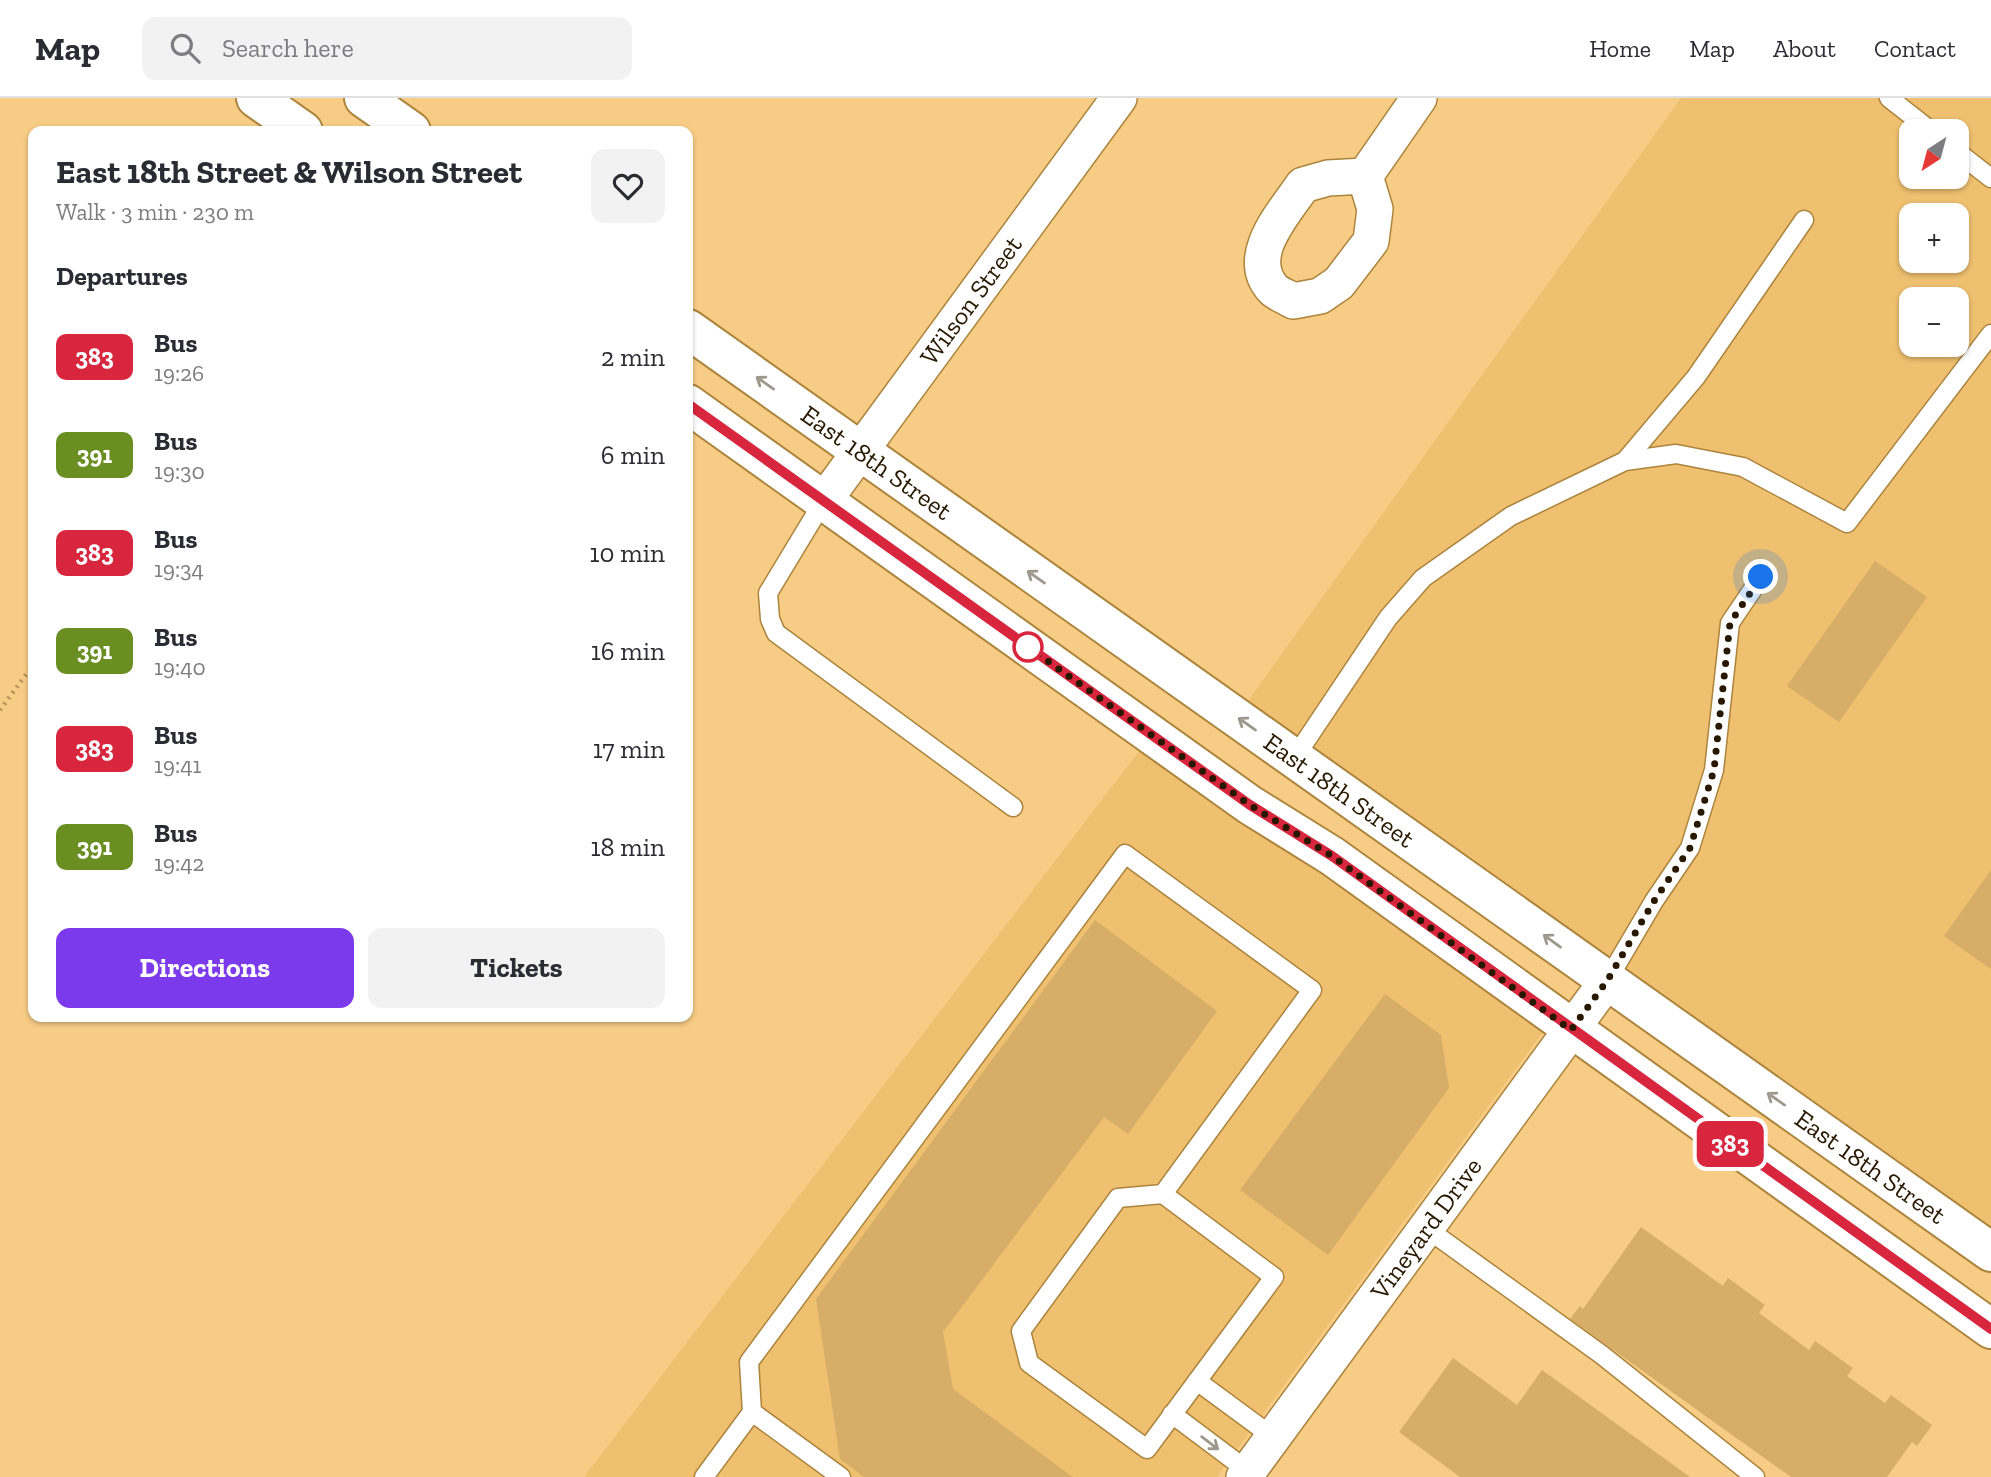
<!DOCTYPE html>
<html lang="en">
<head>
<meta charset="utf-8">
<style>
	:root { --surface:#fff; --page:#f2f2f3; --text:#2b2b33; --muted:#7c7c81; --line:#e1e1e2; --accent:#7c3aed }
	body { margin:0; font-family:"Zilla Slab",serif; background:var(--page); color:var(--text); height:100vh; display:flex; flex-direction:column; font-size:26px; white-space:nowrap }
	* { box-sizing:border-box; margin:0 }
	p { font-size:23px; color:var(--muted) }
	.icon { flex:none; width:38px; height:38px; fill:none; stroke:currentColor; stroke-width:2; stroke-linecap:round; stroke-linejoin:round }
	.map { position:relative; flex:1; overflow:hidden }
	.details { position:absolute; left:28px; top:28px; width:665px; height:896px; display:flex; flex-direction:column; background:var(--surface); border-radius:14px; box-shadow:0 2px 5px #0004 }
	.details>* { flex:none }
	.badge { padding:0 14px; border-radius:10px; font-size:24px; line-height:46px }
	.needle { width:46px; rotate:216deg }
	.fabs { position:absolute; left:1899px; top:21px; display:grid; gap:14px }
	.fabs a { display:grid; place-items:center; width:70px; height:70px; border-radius:14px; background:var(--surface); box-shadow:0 2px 5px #0004; font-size:35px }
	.you { position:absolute; width:35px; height:35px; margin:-18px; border:5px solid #fff; border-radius:50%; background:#1a73e8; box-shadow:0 0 0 10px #1a73e833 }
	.map>.badge { position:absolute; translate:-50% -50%; box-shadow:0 0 0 4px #fff }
	h2 { padding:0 28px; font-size:26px; line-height:63px }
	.round { display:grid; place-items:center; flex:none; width:74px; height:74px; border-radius:14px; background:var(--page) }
	.head { display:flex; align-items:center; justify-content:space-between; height:119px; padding:0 28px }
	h1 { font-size:33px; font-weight:700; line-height:52px }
	.cta { display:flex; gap:14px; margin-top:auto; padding:14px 28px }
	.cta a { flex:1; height:80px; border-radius:14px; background:var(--accent); color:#fff; font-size:28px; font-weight:700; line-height:80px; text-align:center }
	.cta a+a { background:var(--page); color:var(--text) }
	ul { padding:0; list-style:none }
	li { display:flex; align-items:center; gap:21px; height:98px; padding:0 28px }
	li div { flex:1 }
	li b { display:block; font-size:26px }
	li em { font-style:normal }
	li .badge { min-width:77px; font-weight:700; text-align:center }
	header { display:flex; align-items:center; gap:42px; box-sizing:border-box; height:98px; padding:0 35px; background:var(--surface); border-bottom:2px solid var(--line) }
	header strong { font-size:33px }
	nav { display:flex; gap:38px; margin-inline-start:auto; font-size:24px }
	.search { width:490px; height:63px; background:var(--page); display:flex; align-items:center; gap:18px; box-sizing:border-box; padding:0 24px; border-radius:14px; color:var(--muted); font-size:26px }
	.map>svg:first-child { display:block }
	.built { fill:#eec070; fill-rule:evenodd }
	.building { fill:#d7ae67 }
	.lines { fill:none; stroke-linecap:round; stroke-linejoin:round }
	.lane-casing { stroke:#ac843c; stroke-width:21 }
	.street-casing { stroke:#ac843c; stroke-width:38 }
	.secondary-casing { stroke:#ac843c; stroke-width:42 }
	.path { stroke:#b29059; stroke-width:4.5; stroke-dasharray:2 5; stroke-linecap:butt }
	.lane { stroke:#fff; stroke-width:18 }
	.street { stroke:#fff; stroke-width:35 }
	.secondary { stroke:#fff; stroke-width:38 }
	.oneway { stroke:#9e978c }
	.line-casing { stroke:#fff; stroke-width:16 }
	.line { stroke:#d7263d; stroke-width:10 }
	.walk { stroke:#281800; stroke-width:7; stroke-dasharray:0 12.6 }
	.stop-dot { fill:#fff; stroke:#d7263d; stroke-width:3.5 }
	.labels { text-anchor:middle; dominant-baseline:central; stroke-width:5; stroke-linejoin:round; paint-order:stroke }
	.street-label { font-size:26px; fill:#281800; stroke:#f7cc85 }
</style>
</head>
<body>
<header>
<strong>Map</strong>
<div class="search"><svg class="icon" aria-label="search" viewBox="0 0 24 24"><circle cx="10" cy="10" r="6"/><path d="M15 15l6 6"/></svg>Search here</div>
<nav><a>Home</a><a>Map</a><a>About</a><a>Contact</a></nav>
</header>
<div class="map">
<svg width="1991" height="1379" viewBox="0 0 1991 1379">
	<rect width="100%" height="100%" fill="#f7cc85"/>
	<g class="built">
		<path d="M1681,0H1991V1128L1248,603ZM1911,33H1956V79H1911ZM1911,117H1956V163H1911ZM1911,201H1956V247H1911Z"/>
		<path d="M1143,648L1545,931L1217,1379H584Z"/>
	</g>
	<g class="building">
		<path d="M1875,463L1927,499L1839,624L1787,588Z"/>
		<path d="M1991,772V871L1944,838Z"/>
		<path d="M1095,822L1217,913L1128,1036L1104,1019L943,1234L953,1291L1073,1379H864L840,1361L816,1201Z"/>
		<path d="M1385,896L1441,937L1449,990L1328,1157L1240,1092Z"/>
		<path d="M1641,1129L1723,1188L1728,1180L1765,1207L1759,1215L1809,1252L1815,1243L1853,1270L1847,1278L1885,1305L1891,1297L1932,1327L1917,1348L1912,1344L1887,1379H1791L1570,1221L1580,1208L1583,1211Z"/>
		<path d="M1453,1260L1517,1307L1542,1272L1690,1379H1460L1399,1334Z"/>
	</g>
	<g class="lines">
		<defs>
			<g id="lane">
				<path d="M1889,0L1931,33"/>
				<path d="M1956,53L1991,80"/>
				<path d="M1625,363L1696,279L1804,122"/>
				<path d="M823,404L768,495L770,521L776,535L1013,709"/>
				<path d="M1295,659L1388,520L1423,480L1511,418L1625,363L1676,356L1743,369L1847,425L1991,236"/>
				<path d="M1607,883L1654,803L1690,750L1714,672L1730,525L1761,479"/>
				<path d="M1163,1096L1274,1179L1147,1351L1029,1265L1021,1233L1118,1100Z"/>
				<path d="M1426,1130L1602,1257L1755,1379"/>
				<path d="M1197,1283L1273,1339"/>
				<path d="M752,1314L841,1379"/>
				<path d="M1172,1316L1248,1373"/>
				<path d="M704,1379L752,1314L749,1264L1125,756L1312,892L1163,1096"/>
			</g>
			<g id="street">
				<path d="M1365,78L1375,111L1371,143L1339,185L1320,198L1293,203C1287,199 1278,196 1273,191C1243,158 1285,114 1303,87L1328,80Z"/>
				<path d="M1365,78L1419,0"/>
				<path id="s1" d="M823,404L1119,0"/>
				<path id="s2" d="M1244,1379L1607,883"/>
			</g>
			<g id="secondary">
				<path d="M256,0L303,33"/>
				<path d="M364,0L411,33"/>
				<path id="s3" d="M688,231L1991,1154"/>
				<path d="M688,306L1250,707L1332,758L1991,1231"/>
			</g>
		</defs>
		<use href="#lane" class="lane-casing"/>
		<use href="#street" class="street-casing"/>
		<use href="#secondary" class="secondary-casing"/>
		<path class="path" d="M0,612L33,567"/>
		<use href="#lane" class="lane"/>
		<use href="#street" class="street"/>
		<use href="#secondary" class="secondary"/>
	</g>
	<defs><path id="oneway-shaft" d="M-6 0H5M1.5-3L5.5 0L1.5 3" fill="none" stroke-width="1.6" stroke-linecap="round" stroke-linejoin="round" transform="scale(1.75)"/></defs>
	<g class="oneway">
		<use href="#oneway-shaft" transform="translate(765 285) rotate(-145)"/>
		<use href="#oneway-shaft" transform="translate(1036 479) rotate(-145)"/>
		<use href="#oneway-shaft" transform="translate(1247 626) rotate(-145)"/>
		<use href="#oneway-shaft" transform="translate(1552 843) rotate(-144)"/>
		<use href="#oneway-shaft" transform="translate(1776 1001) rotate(-145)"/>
		<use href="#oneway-shaft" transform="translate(1210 1345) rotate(37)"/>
	</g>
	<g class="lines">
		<defs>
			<path id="line" d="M688,306L1250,707L1332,758L1991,1231"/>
		</defs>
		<use href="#line" class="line-casing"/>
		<use href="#line" class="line"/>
		<path class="walk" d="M1028,549L1250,707L1332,758L1571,932L1607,883L1654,803L1690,750L1714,672L1730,525L1761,479"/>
	</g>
	<circle class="stop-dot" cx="1028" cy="549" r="14"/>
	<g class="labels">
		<g class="street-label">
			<text stroke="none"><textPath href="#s1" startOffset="250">Wilson Street</textPath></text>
			<text stroke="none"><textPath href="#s3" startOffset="231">East 18th Street</textPath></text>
			<text stroke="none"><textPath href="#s3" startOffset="798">East 18th Street</textPath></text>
			<text stroke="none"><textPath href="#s3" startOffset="1449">East 18th Street</textPath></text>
			<text stroke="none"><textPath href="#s2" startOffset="308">Vineyard Drive</textPath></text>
		</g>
	</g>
</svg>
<div class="fabs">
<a><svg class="needle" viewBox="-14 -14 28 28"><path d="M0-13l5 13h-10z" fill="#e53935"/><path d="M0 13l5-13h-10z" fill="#7c7c81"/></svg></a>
<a>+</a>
<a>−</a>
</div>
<div class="you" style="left:1761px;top:479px"></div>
<b class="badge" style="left:1730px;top:1046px;background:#d7263d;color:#fff">383</b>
<section class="details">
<div class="head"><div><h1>East 18th Street &amp; Wilson Street</h1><p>Walk · 3 min · 230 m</p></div><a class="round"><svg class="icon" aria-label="heart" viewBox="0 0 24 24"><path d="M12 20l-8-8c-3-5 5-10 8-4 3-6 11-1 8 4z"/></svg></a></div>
<h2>Departures</h2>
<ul>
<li><span class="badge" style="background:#d7263d;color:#fff">383</span><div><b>Bus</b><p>19:26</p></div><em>2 min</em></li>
<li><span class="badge" style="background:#6b8e23;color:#fff">391</span><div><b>Bus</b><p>19:30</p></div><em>6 min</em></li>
<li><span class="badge" style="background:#d7263d;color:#fff">383</span><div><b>Bus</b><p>19:34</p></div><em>10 min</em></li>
<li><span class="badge" style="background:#6b8e23;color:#fff">391</span><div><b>Bus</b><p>19:40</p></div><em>16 min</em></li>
<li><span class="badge" style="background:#d7263d;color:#fff">383</span><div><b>Bus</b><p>19:41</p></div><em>17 min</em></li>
<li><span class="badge" style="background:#6b8e23;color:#fff">391</span><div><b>Bus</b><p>19:42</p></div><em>18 min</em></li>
</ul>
<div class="cta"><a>Directions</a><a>Tickets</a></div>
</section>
</div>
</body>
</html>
